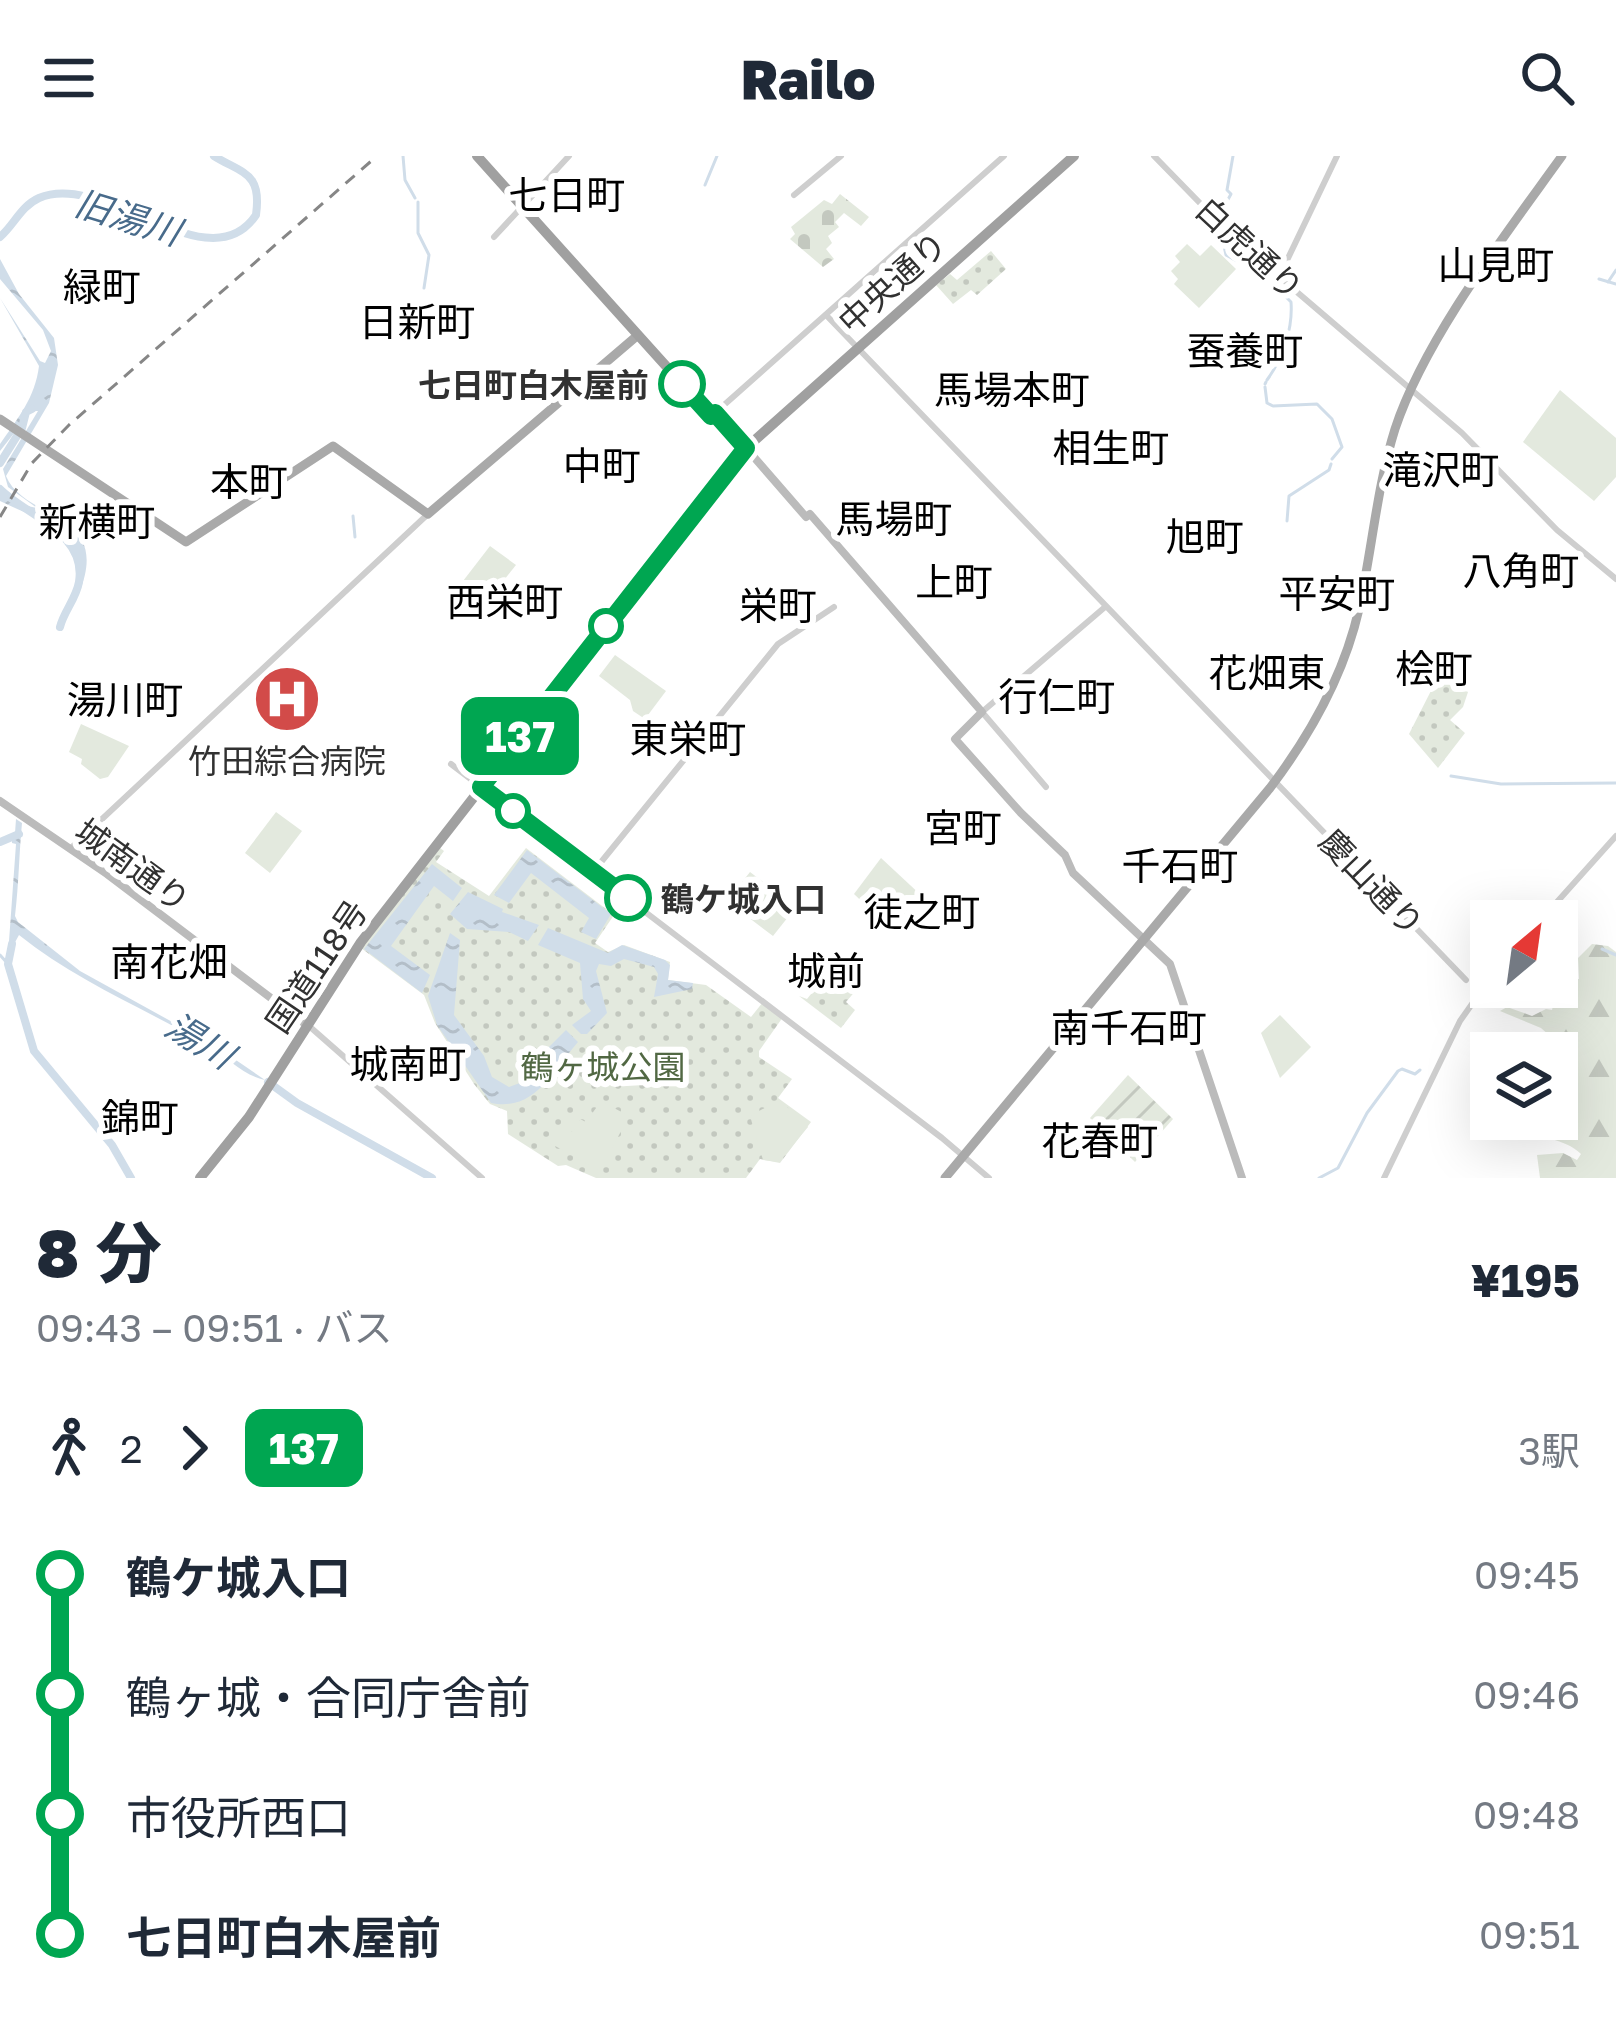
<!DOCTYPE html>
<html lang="ja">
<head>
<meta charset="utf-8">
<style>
	:root { --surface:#fff; --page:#f2f2f3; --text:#1f2937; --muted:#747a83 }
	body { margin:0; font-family:"Golos Text","Noto Sans JP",sans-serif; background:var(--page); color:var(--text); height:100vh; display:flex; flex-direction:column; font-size:45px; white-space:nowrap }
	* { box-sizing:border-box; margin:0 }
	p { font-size:39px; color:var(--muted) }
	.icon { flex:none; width:66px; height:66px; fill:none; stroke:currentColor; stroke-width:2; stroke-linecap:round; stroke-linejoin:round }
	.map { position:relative; height:1022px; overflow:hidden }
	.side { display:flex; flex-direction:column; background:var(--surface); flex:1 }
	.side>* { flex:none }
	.badge { padding:0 24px; border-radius:18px; font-size:42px; line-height:78px }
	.needle { width:78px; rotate:29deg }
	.tools { position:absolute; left:1470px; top:744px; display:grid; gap:24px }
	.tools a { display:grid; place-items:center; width:108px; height:108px; border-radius:0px; background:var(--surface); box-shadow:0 12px 48px #0002; font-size:60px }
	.map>.badge { position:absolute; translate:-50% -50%; box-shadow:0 0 0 6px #fff }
	.legs { display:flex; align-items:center; gap:18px; height:132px; padding:0 36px; font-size:39px }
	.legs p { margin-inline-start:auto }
	.summary { display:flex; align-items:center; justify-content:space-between; height:204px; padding:0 36px }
	h1 { font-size:66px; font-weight:800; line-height:90px }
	ul { padding:0 36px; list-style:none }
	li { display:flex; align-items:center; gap:42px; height:120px; font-size:45px }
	li i { display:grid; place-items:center; width:18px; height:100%; margin:0 15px; background:currentColor }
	li i::after { content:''; width:30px; height:30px; margin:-15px; border:9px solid; border-radius:50%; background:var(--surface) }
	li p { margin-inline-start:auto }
	li:first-child i { background:linear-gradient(#0000 50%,currentColor 0) }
	li:last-child i { background:linear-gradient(currentColor 50%,#0000 0) }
	header { display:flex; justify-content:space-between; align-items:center; height:156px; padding:0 36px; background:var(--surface); font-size:54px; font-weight:800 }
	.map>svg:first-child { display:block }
	.forest { fill:url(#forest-firs) }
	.cemetery { fill:url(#cemetery-stones) }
	.park { fill:url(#park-dots) }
	.garden { fill:url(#garden-furrows) }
	.pitch { fill:#e3e9de }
	.water { fill:url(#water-ripples) }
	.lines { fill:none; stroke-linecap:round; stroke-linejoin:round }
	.stream { stroke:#d0dde9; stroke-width:3 }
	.river { stroke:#d0dde9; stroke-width:8 }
	.tertiary { stroke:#cecece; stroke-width:6 }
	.secondary { stroke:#bbb; stroke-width:8 }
	.primary { stroke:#a9a9a9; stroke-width:9 }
	.trunk { stroke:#a0a0a0; stroke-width:10 }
	.rail { stroke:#868686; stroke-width:3; stroke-dasharray:12 9; stroke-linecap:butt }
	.line-1-casing { stroke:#fff; stroke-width:27 }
	.line-1 { stroke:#00a651; stroke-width:18 }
	.stop-1-dot { fill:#fff; stroke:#00a651; stroke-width:6 }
	.labels { text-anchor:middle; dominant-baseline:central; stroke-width:12; stroke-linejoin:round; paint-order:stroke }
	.street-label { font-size:33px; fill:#313131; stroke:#fff }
	.stop-label { font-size:33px; font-weight:bold; fill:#313131; stroke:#fff; text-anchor:end }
	.poi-label { font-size:33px; fill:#313131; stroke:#fff }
	.park-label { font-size:33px; fill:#516843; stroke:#fff }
	.water-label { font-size:36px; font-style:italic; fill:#486b8b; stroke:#fff }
	.quarter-label { font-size:39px; fill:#000; stroke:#fff }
</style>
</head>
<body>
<header><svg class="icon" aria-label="menu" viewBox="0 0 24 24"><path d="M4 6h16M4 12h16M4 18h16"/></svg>Railo<svg class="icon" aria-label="search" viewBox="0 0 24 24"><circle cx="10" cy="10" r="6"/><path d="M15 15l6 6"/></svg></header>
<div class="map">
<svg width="1616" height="1022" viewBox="0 0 1616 1022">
	<defs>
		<pattern id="forest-firs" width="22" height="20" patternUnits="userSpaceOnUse" patternTransform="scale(3)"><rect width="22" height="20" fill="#e3e9de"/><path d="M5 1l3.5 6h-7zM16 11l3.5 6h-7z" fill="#c3c8bf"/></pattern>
		<pattern id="cemetery-stones" width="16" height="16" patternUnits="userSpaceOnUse" patternTransform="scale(3)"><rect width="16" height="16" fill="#e3e9de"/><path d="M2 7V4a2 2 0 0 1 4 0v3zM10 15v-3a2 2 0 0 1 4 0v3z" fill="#c3c8bf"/></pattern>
		<pattern id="park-dots" width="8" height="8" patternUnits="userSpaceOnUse" patternTransform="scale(3)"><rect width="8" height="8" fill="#e3e9de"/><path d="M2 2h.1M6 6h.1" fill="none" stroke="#c3c8bf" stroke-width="1.8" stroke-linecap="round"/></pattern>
		<pattern id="garden-furrows" width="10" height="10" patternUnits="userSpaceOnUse" patternTransform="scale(3)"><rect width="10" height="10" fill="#e3e9de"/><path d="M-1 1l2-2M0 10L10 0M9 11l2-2" fill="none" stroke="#c3c8bf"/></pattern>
		<pattern id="water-ripples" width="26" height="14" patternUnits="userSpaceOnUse" patternTransform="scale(3)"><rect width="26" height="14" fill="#d0dde9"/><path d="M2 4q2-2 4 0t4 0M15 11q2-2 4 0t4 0" fill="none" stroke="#b3bec8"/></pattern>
	</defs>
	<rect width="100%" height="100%" fill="#fff"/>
	<path class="forest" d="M1592,788L1608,790L1616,796V1022H1540L1537,999L1563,997L1577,1004L1581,998C1563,980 1539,987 1523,963H1557V897H1545L1550,880L1541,872L1500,855L1507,851L1532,860L1546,853L1552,854L1556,837L1551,831H1557V822L1579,823L1578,802Z"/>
	<path class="cemetery" d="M840,38L869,61L861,70L844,57L835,66L839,71L828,80L832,87L826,93L834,103L823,111L790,83L795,78L791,71L824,44L832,48Z"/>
	<g class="park">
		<path d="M991,95L1006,113L977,139L971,134L953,148L936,129L950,118L957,124Z"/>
		<path d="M1437,523L1468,536L1463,551L1450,564L1465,577L1438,612L1409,578Z"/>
		<path d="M440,692L444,695L436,706L489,740L526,692L614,759L595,787L608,796L624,789L670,806L668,824L706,829L751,861L763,846L783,861L759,895V901L792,923L778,942L811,966L780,1007L760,1003L746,1022H596L566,1009L558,1010L508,978L507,955L490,948L474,928L435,867L424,839L361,792Z"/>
		<path d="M824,809L857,833L846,846L855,854L841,872L799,840L807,843L819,828L815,820Z"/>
	</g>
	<path class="garden" d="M1128,919L1173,963L1135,1006L1090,962Z"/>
	<g class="pitch">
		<path d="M1187,88L1200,100L1211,89L1236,113L1199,152L1174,128L1178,123L1171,115L1180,106L1175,100Z"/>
		<path d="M1560,234L1616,282V321L1594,345L1523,286Z"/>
		<path d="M490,390L516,409L478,457L453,438Z"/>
		<path d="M615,499L666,535L645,563L633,555L630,544L599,520Z"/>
		<path d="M81,568L129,590L108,621L100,623L81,608L82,603L69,596Z"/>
		<path d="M276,656L302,675L270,717L245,697Z"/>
		<path d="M881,702L924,742L894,776L854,738Z"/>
		<path d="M750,716L796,751L773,780L727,745Z"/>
		<path d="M1280,859L1311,891L1280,922L1261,877Z"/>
		<path d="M601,945L629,960L600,1015L548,986L553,976L563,971L573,976L580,963L586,966Z"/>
		<path d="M782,948L795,956L808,971L779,1006L763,1004L750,960L770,949Z"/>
	</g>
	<g class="water">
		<path d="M0,103L19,138L54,182L58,209L49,247L6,320C24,365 113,354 79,437L75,435C95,375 39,365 0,345V336L13,347L37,352L8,331L3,313L38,255H31L23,264L22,273L15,276L0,295V288C18,262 35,242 39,210L0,142L40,205L45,207L51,195L43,174L0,123Z"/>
		<path d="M16,663L22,667C19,698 19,726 15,760L18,766L80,815L214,889L265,924C244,920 227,901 209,890C146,853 76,825 19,779L8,799L16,688L12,687V679L15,677Z"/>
		<path d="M527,694L611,758L596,783L581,776L589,762L531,717L509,747L494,739Z"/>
		<path d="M432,708L462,732L453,745L434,730L391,790L430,819L422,837L364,793Z"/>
		<path d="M468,736L503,753L502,756L539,769L528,785L509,776L467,773L450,758Z"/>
		<path d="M548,772L608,797L622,789L665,804L670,809L668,824L693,827L692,833L654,841L658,818L654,811L624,803L611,810L599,808L596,815L607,857L587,878H581L572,869L591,855L583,843L580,807L538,789Z"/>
		<path d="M450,777L460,784L454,859L484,900L492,921L509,931L536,921L547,908L541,899L566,874L578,886C553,914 536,956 491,947L437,869L428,840Z"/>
	</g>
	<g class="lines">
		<g class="stream">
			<path d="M403,0L405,24L415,42"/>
			<path d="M705,29L717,0"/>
			<path d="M418,46V77L429,99L424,132"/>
			<path d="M1219,60L1231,38L1227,34L1233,0"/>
			<path d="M1221,77L1226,99L1262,119"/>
			<path d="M1599,123L1616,128"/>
			<path d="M1608,126L1616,114"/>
			<path d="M1267,224C1283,202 1293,173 1291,146L1283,138"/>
			<path d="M1265,228L1266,226"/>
			<path d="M1265,231L1267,247L1273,250L1317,248L1332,263L1342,291L1332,303"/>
			<path d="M353,360L355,381"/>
			<path d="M1287,365L1289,340L1329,314L1331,308"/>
			<path d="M1451,620L1501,628L1616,627"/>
			<path d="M1602,793L1616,799"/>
			<path d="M0,799L8,808"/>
			<path d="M1319,1022L1338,1012L1367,957L1398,915L1402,913L1415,918L1420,914"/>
		</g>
		<g class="river">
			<path d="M0,81C14,69 21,50 39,42C105,14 209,129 256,59C262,16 243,18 214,0"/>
			<path d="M0,307L22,272L26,256L32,253"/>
			<path d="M0,333C27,360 87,377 79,426C76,443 64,455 60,471"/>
			<path d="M0,686L19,678"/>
			<path d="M12,788L8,808L34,895L112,989L131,1022"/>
			<path d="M268,926L297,947L432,1022"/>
		</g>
		<g class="tertiary">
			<path d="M1154,0L1236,84L1462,277L1557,374L1616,423"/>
			<path d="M794,39L841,0"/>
			<path d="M494,81L569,0"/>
			<path d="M1279,121L1337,0"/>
			<path d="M826,159L1466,824"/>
			<path d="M715,257L1004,0"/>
			<path d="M451,608L942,982L989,1022"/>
			<path d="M1046,631L982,556L1105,451"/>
			<path d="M70,693L428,358"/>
			<path d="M593,716L778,488L834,451"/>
			<path d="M1540,765L1616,680"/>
			<path d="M309,870L482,1022"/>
			<path d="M1384,1022L1460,865L1491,821"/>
		</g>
		<g class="secondary">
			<path d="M746,292L806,361L810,358L982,556L955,583L1021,657L1065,699L1073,717L1170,808L1242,1022"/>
			<path d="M0,645L107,718L308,870"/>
		</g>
		<g class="primary">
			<path d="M0,263L186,386L333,290L428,358L638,179"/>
			<path d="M945,1022L1270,632C1311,578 1344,519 1359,453C1372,394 1377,330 1395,273C1425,182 1506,78 1562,0"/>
		</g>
		<g class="trunk">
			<path d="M477,0L711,260L715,257L746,292"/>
			<path d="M200,1022L249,961L361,786L746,292L1074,0"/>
		</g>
		<path class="rail" d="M0,361L32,307L69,269L377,0"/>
	</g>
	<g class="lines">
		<defs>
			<path id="line-1" d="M628,742L481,631L746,292L715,257L711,260L682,228"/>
		</defs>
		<use href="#line-1" class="line-1-casing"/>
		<use href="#line-1" class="line-1"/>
	</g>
	<defs>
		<symbol id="hospital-disc" viewBox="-11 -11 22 22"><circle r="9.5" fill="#d24b49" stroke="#fff"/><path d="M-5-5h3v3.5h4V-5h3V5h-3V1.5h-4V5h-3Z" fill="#fff"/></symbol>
	</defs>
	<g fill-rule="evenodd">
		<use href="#hospital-disc" x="249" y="505" width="76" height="76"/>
	</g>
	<g class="stop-1-dot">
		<circle cx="682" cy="228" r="21"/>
		<circle cx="606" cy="470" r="15"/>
		<circle cx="513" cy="655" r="15"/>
		<circle cx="628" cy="742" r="21"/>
	</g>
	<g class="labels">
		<g class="street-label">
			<text transform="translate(1250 92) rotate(43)">白虎通り</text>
			<text transform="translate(892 126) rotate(-42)">中央通り</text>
			<text transform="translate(133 709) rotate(36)">城南通り</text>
			<text transform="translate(1372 726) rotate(46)">慶山通り</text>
			<text transform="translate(316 810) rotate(-56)">国道118号</text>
		</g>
		<g class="stop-label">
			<text x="649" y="228">七日町白木屋前</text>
			<text x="661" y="742" text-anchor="start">鶴ケ城入口</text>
		</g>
		<g class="poi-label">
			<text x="287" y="604">竹田綜合病院</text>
		</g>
		<g class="park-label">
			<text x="603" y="910">鶴ヶ城公園</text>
		</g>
		<g class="water-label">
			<text transform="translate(128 61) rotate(17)">旧湯川</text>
			<text transform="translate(200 884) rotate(31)">湯川</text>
		</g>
		<g class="quarter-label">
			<text x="567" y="38">七日町</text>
			<text x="1496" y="108">山見町</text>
			<text x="102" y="130">緑町</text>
			<text x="417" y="165">日新町</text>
			<text x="1245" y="194">蚕養町</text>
			<text x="1012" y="233">馬場本町</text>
			<text x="1111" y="291">相生町</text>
			<text x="602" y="309">中町</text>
			<text x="1441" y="313">滝沢町</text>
			<text x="249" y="325">本町</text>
			<text x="894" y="362">馬場町</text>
			<text x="97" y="365">新横町</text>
			<text x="1205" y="380">旭町</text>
			<text x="1521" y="414">八角町</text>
			<text x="954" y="425">上町</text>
			<text x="1337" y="437">平安町</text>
			<text x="505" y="445">西栄町</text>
			<text x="778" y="449">栄町</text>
			<text x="1434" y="512">桧町</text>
			<text x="1267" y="516">花畑東</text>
			<text x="1057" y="540">行仁町</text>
			<text x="125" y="543">湯川町</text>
			<text x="688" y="582">東栄町</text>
			<text x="963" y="671">宮町</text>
			<text x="1180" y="709">千石町</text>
			<text x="922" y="755">徒之町</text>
			<text x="169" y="805">南花畑</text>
			<text x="826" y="814">城前</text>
			<text x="1129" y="871">南千石町</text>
			<text x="408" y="907">城南町</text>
			<text x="140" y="961">錦町</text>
			<text x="1100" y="984">花春町</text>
		</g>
	</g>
</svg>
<div class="tools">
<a><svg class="needle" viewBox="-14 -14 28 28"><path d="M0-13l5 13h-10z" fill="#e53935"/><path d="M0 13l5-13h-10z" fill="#747a83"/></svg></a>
<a><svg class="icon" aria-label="layers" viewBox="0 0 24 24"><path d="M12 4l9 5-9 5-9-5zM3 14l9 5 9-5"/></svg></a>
</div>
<b class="badge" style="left:520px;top:580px;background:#00a651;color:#fff">137</b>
</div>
<section class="side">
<div class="summary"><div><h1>8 分</h1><p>09:43 – 09:51 · バス</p></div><b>¥195</b></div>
<div class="legs"><svg class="icon" aria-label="walk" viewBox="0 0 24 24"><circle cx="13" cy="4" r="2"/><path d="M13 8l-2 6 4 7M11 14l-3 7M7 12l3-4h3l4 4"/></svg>2<svg class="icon" aria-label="forward" viewBox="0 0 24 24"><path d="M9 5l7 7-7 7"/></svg><b class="badge" style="background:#00a651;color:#fff">137</b><p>3駅</p></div>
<ul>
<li><i style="color:#00a651"></i><b>鶴ケ城入口</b><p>09:45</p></li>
<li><i style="color:#00a651"></i><span>鶴ヶ城・合同庁舎前</span><p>09:46</p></li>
<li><i style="color:#00a651"></i><span>市役所西口</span><p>09:48</p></li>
<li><i style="color:#00a651"></i><b>七日町白木屋前</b><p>09:51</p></li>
</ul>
</section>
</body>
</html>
